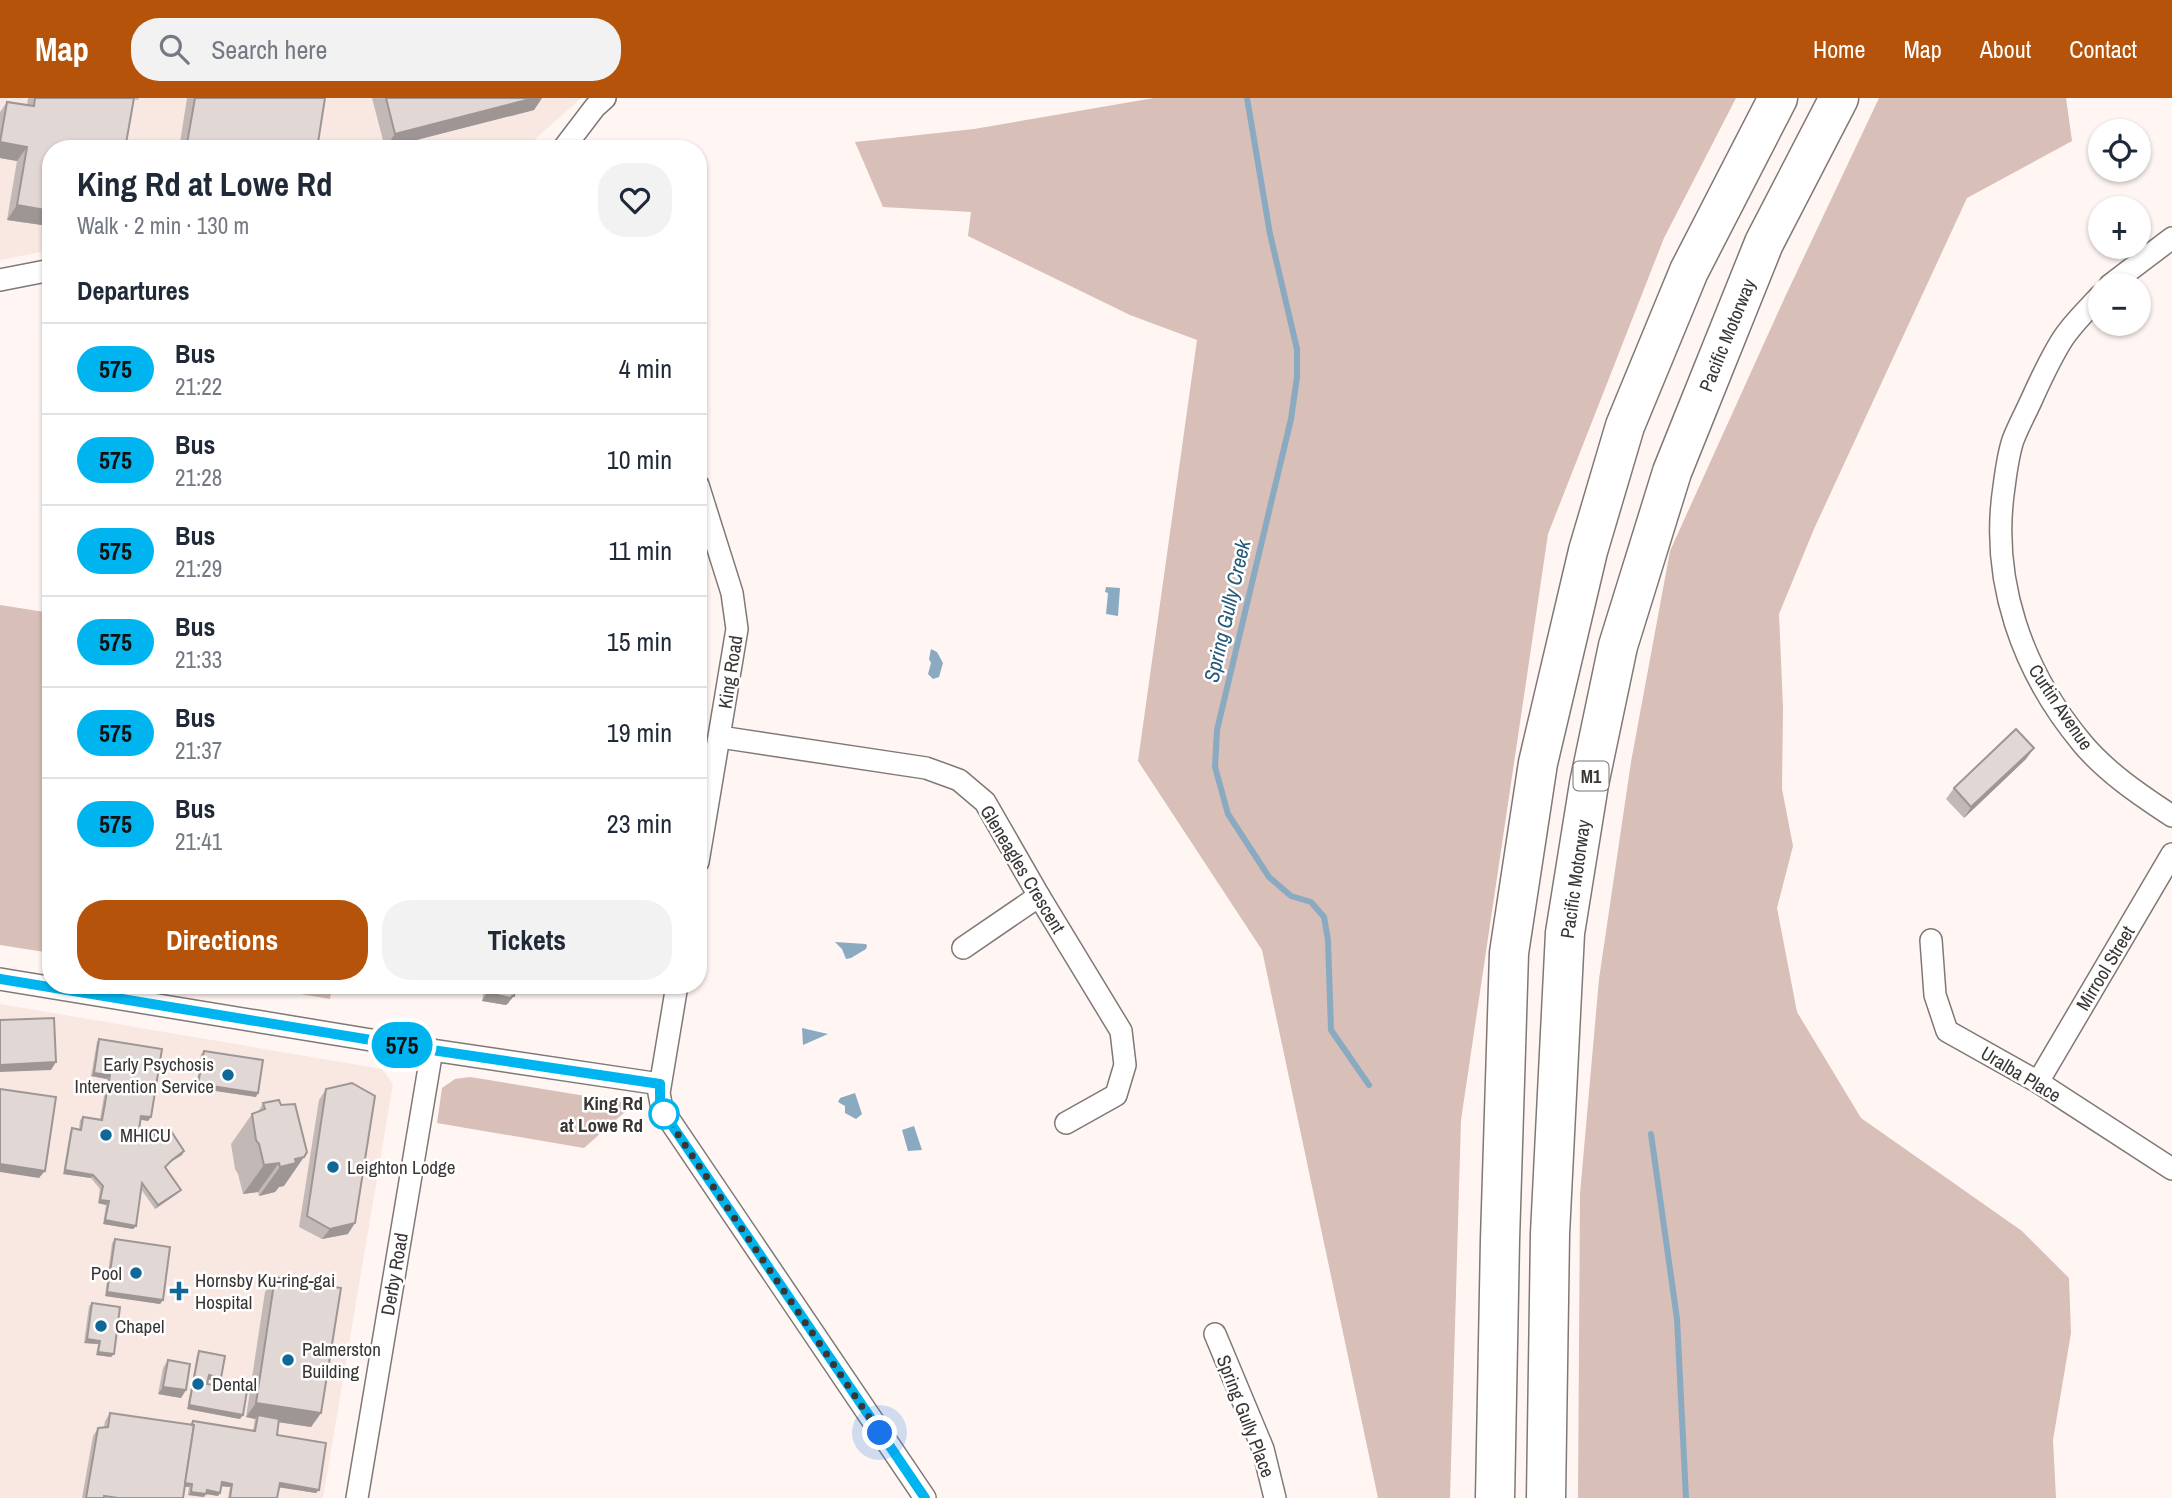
<!DOCTYPE html>
<html lang="en">
<head>
<meta charset="utf-8">
<style>
	:root { --surface:#fff; --page:#f2f2f3; --text:#1f2937; --muted:#747a83; --line:#e0e1e3; --accent:#b45309 }
	body { margin:0; font-family:"Archivo Narrow",sans-serif; background:var(--page); color:var(--text); height:100vh; display:flex; flex-direction:column; font-size:26px; white-space:nowrap }
	* { box-sizing:border-box; margin:0 }
	p { font-size:23px; color:var(--muted) }
	.icon { flex:none; width:38px; height:38px; fill:none; stroke:currentColor; stroke-width:2; stroke-linecap:round; stroke-linejoin:round }
	.map { position:relative; flex:1; overflow:hidden }
	.drawer { position:absolute; left:42px; top:42px; width:665px; height:854px; display:flex; flex-direction:column; background:var(--surface); border-radius:28px; box-shadow:0 2px 5px #0004 }
	.drawer>* { flex:none }
	.badge { padding:0 14px; border-radius:23px; font-size:24px; line-height:46px }
	.buttons { position:absolute; left:2088px; top:21px; display:grid; gap:14px }
	.buttons a { display:grid; place-items:center; width:63px; height:63px; border-radius:50%; background:var(--surface); box-shadow:0 2px 5px #0004; font-size:35px }
	.you { position:absolute; width:35px; height:35px; margin:-18px; border:5px solid #fff; border-radius:50%; background:#1a73e8; box-shadow:0 0 0 10px #1a73e833 }
	.map>.badge { position:absolute; translate:-50% -50%; box-shadow:0 0 0 4px #fff }
	h2 { padding:0 35px; font-size:26px; line-height:63px }
	.round { display:grid; place-items:center; flex:none; width:74px; height:74px; border-radius:28px; background:var(--page) }
	.headline { display:flex; align-items:center; justify-content:space-between; height:119px; padding:0 35px }
	h1 { font-size:33px; font-weight:700; line-height:52px }
	.primary-button { display:flex; gap:14px; margin-top:auto; padding:14px 35px }
	.primary-button a { flex:1; height:80px; border-radius:28px; background:var(--accent); color:#fff; font-size:28px; font-weight:700; line-height:80px; text-align:center }
	.primary-button a+a { background:var(--page); color:var(--text) }
	ul { padding:0; list-style:none }
	li { display:flex; align-items:center; gap:21px; height:91px; padding:0 35px; border-top:2px solid var(--line) }
	li div { flex:1 }
	li b { display:block; font-size:26px }
	li em { font-style:normal }
	li .badge { min-width:77px; font-weight:700; text-align:center }
	header { display:flex; align-items:center; gap:42px; box-sizing:border-box; height:98px; padding:0 35px; background:var(--accent); color:#fff }
	header strong { font-size:33px }
	nav { display:flex; gap:38px; margin-inline-start:auto; font-size:24px }
	.search { width:490px; height:63px; background:var(--page); display:flex; align-items:center; gap:18px; box-sizing:border-box; padding:0 24px; border-radius:28px; color:var(--muted); font-size:26px }
	.map>svg:first-child { display:block }
	.built { fill:#f9e7e1 }
	.green { fill:#d8bfb7 }
	.water { fill:#8aaac1 }
	.lines { fill:none; stroke-linecap:round; stroke-linejoin:round }
	.stream { stroke:#8aaac1; stroke-width:6 }
	.street-casing { stroke:#807875; stroke-width:24 }
	.highway-casing { stroke:#807875; stroke-width:41 }
	.street { stroke:#fff; stroke-width:21 }
	.highway { stroke:#fff; stroke-width:38 }
	.wall { fill:#c2b9b6 }
	.shaded-wall { fill:#9e9694 }
	.building { fill:#e1d7d4; stroke:#9e9694; stroke-width:2 }
	.line-casing { stroke:#fff; stroke-width:16 }
	.line { stroke:#00b5ef; stroke-width:10 }
	.walk { stroke:#393634; stroke-width:7; stroke-dasharray:0 12.6 }
	.poi-dot { fill:#0f6898; stroke:#fff; stroke-width:2.5 }
	.stop-dot { fill:#fff; stroke:#00b5ef; stroke-width:3.5 }
	.labels { text-anchor:middle; dominant-baseline:central; stroke-width:5; stroke-linejoin:round; paint-order:stroke }
	.shield { fill:#fff; stroke:#747271; stroke-width:2 }
	.shield-label { font-size:18px; font-weight:bold; fill:#393634 }
	.street-label { font-size:19px; fill:#393634; stroke:#fff }
	.poi-label { font-size:19px; fill:#393634; stroke:#fff; text-anchor:start }
	.stop-label { font-size:19px; font-weight:bold; fill:#393634; stroke:#fff; text-anchor:end }
	.water-label { font-size:21px; font-style:italic; fill:#25597b; stroke:#fff }
</style>
</head>
<body>
<header>
<strong>Map</strong>
<div class="search"><svg class="icon" aria-label="search" viewBox="0 0 24 24"><circle cx="10" cy="10" r="6"/><path d="M15 15l6 6"/></svg>Search here</div>
<nav><a>Home</a><a>Map</a><a>About</a><a>Contact</a></nav>
</header>
<div class="map">
<svg width="2172" height="1400" viewBox="0 0 2172 1400">
	<rect width="100%" height="100%" fill="#fff5f2"/>
	<g class="built">
		<path d="M0,0H581L524,51H51V152L0,162Z"/>
		<path d="M0,906L382,971L393,986L323,1400H0Z"/>
	</g>
	<g class="green">
		<path d="M1154,0H1736L1664,140L1548,436L1461,1022L1450,1400H1378L1262,852L1138,663L1197,242L1130,217L968,138L971,114L883,109L855,44L974,31Z"/>
		<path d="M1879,0H2066L2072,43L1967,100L1814,431L1779,516L1783,610L1782,691L1793,748L1777,810L1797,914L1861,1020L2022,1133L2069,1180L2071,1235L2053,1342L2056,1400H1578L1580,1096L1599,881L1631,664L1670,453L1785,199Z"/>
		<path d="M0,507L51,515V855L0,847Z"/>
		<path d="M246,887H332L330,901Z"/>
		<path d="M470,979L489,982L634,1006L584,1050L437,1025L442,990L455,981Z"/>
	</g>
	<g class="water">
		<path d="M1106,489L1120,490L1118,518L1106,516L1108,495L1105,494Z"/>
		<path d="M931,551L937,554L943,565L939,579L933,581L928,576L931,565L929,561Z"/>
		<path d="M835,844L866,846L867,848L866,851L851,860L846,861L842,851Z"/>
		<path d="M802,930L828,936L803,947Z"/>
		<path d="M855,995L862,1016L856,1021L845,1015V1008L838,1004L840,1000Z"/>
		<path d="M914,1028L922,1052L908,1053L902,1032Z"/>
	</g>
	<g class="lines">
		<g class="stream">
			<path d="M1247,0L1270,136L1297,251V279L1291,321L1217,632L1215,669L1228,716L1269,779L1291,798L1311,804L1324,819L1328,842L1331,932L1369,987"/>
			<path d="M1651,1036L1677,1221L1686,1400"/>
		</g>
		<defs>
			<g id="street">
				<path d="M563,51L595,9L605,0"/>
				<path d="M0,182L51,172"/>
				<path d="M2110,187L2172,140"/>
				<path d="M2100,198C2087,212 2072,226 2062,242C2050,261 2040,283 2031,303C2025,316 2018,329 2013,342C2008,357 2006,374 2004,389C1990,482 2022,573 2082,645C2106,674 2140,697 2172,718"/>
				<path d="M698,387L732,495L737,531L698,764"/>
				<path d="M720,639L926,670L959,682L985,704L1039,798L1121,933L1125,967L1116,997L1066,1025"/>
				<path d="M1931,842L1935,897L1947,933L2038,984L2172,1071"/>
				<path d="M963,850L1039,798"/>
				<path d="M0,881L432,952L660,986"/>
				<path d="M677,887L659,995L662,1011L925,1400"/>
				<path d="M2038,984L2172,756"/>
				<path d="M1215,1236L1263,1351L1275,1400"/>
				<path d="M357,1400L432,952"/>
			</g>
			<g id="highway">
				<path d="M1495,1400L1500,1142L1509,855L1538,665L1588,453L1625,328L1689,173L1778,0"/>
				<path d="M1546,1400L1550,1136L1565,835L1589,686L1618,548L1672,374L1764,145L1839,0"/>
			</g>
		</defs>
		<use href="#street" class="street-casing"/>
		<use href="#highway" class="highway-casing"/>
		<use href="#street" class="street"/>
		<use href="#highway" class="highway"/>
	</g>
	<g class="wall">
		<path d="M28,0H139L138,2L134,1L51,51V114L42,127L7,122L17,63L0,60V14L7,4L27,7Z"/>
		<path d="M187,0H325L317,51H179Z"/>
		<path d="M372,0H542L534,12L385,50Z"/>
		<path d="M2034,650L2026,661L1964,720L1946,701L1954,690Z"/>
		<path d="M478,887H516L509,905L506,907L482,903L484,892L478,891Z"/>
		<path d="M99,941L151,1019L148,1023L141,1022L139,1032L156,1039L184,1053L182,1057L169,1065L165,1069L181,1092L178,1095L155,1111L141,1091L136,1128L133,1131L103,1126L106,1107L98,1105L100,1091L91,1080L63,1076L70,1034L72,1030L79,1031L80,1022L83,1019L100,1021L107,981L91,978L97,944Z"/>
		<path d="M204,953L256,999L196,990L201,956Z"/>
		<path d="M326,991L348,1136L322,1141L299,1129L319,1002Z"/>
		<path d="M279,1002L284,1088L279,1089L275,1094L259,1098L258,1094L243,1096L238,1076L235,1071L231,1046L252,1016L258,1014L263,1005Z"/>
		<path d="M115,1141L163,1202L160,1206L105,1198L112,1145Z"/>
		<path d="M275,1179L321,1315L311,1329L279,1324L277,1337L316,1395L279,1389L277,1400H228L230,1389L221,1388L220,1395L218,1398L206,1396L204,1399L188,1397L189,1389H185L183,1400H82L93,1338L98,1330L104,1329L105,1323L110,1315L190,1326L193,1323L253,1333L255,1321L246,1319L265,1194Z"/>
		<path d="M92,1205L114,1256L111,1259L96,1257L98,1246L84,1245L89,1208Z"/>
		<path d="M199,1253L221,1280L218,1283L208,1281L207,1286L240,1321L187,1311L197,1257Z"/>
		<path d="M168,1262L186,1292L181,1300L158,1296L163,1270Z"/>
	</g>
	<g class="shaded-wall">
		<path d="M534,0H542L534,12L385,50L395,36Z"/>
		<path d="M0,44L27,49L17,63L0,60Z"/>
		<path d="M17,107L51,113V114L42,127L7,122Z"/>
		<path d="M2034,650L2026,661L1964,720L1971,709Z"/>
		<path d="M425,887H453L457,888L452,895L423,890Z"/>
		<path d="M480,887H487L484,892L478,891Z"/>
		<path d="M487,895L512,898H514L506,907L482,903Z"/>
		<path d="M56,964L51,972L0,974V967Z"/>
		<path d="M94,975L110,977L107,981L91,978Z"/>
		<path d="M198,986L258,995L256,999L196,990Z"/>
		<path d="M141,1018L151,1019L148,1023L139,1021Z"/>
		<path d="M184,1053L182,1057L169,1065L172,1062Z"/>
		<path d="M304,1059L284,1088L279,1089L275,1094L259,1098L280,1069L295,1061Z"/>
		<path d="M279,1065L258,1094L243,1096L264,1067Z"/>
		<path d="M0,1066L45,1073L39,1080L0,1074Z"/>
		<path d="M65,1072L93,1077L91,1080L63,1076Z"/>
		<path d="M181,1092L178,1095L155,1111L158,1107Z"/>
		<path d="M100,1102L109,1103L106,1107L98,1105Z"/>
		<path d="M105,1122L136,1128L133,1131L103,1126Z"/>
		<path d="M355,1125L348,1136L322,1141L330,1131Z"/>
		<path d="M107,1194L163,1202L160,1206L105,1198Z"/>
		<path d="M87,1241L100,1243L98,1246L84,1245Z"/>
		<path d="M98,1254L114,1256L111,1259L96,1257Z"/>
		<path d="M209,1277L221,1280L218,1283L206,1281Z"/>
		<path d="M163,1289L186,1292L181,1300L158,1296Z"/>
		<path d="M256,1305L321,1315L311,1329L257,1321L258,1317L255,1321L246,1319Z"/>
		<path d="M189,1307L243,1317L240,1321L187,1311Z"/>
		<path d="M183,1384L192,1386L189,1389L180,1388Z"/>
		<path d="M222,1384L232,1386L230,1389L219,1388Z"/>
		<path d="M280,1385L319,1392L316,1395L277,1389Z"/>
		<path d="M207,1392L220,1395L218,1398L206,1396L204,1399L188,1397L191,1394Z"/>
	</g>
	<g class="building">
		<path d="M35,0H134L125,51H51V113L17,107L27,49L0,44L7,4L34,8Z"/>
		<path d="M195,0H325L317,51H186Z"/>
		<path d="M386,0H534L395,36Z"/>
		<path d="M2016,631L2034,650L1971,709L1954,690Z"/>
		<path d="M488,887H516L514,898H512L511,900L487,895Z"/>
		<path d="M54,920L56,964L0,967V922Z"/>
		<path d="M99,941L162,951L151,1019L141,1018L139,1032L152,1034L156,1039L169,1030L184,1053L172,1062L165,1069L181,1092L158,1107L142,1085L136,1128L105,1122L109,1103L100,1102L103,1088L93,1077L65,1072L72,1030L81,1032L83,1019L102,1022L110,977L94,975Z"/>
		<path d="M204,953L263,962L258,995L198,986Z"/>
		<path d="M352,985L375,998L355,1125L330,1131L307,1118L326,991Z"/>
		<path d="M0,991L56,999L45,1073L0,1066Z"/>
		<path d="M279,1002L281,1007L295,1006L307,1054L304,1059L295,1061L296,1065L280,1069L279,1065L264,1067L259,1046L256,1042L252,1016L265,1011L263,1005Z"/>
		<path d="M115,1141L170,1149L163,1202L107,1194Z"/>
		<path d="M275,1179L341,1190L321,1315L256,1305Z"/>
		<path d="M92,1205L120,1209L114,1256L98,1254L100,1243L87,1241Z"/>
		<path d="M199,1253L225,1258L221,1280L209,1277L207,1286L247,1293L243,1317L189,1307Z"/>
		<path d="M168,1262L190,1266L186,1292L163,1289Z"/>
		<path d="M110,1315L194,1327L183,1400H118L104,1398V1400H86L98,1330L108,1329Z"/>
		<path d="M258,1317L279,1321L277,1337L326,1345L319,1392L280,1385L277,1400H230L232,1386L222,1384L220,1395L207,1392L206,1396L191,1394L192,1386L185,1385L194,1327H192L193,1323L255,1333Z"/>
	</g>
	<g class="lines">
		<defs>
			<path id="line" d="M0,881L432,952L660,986V1003L665,1017L925,1400"/>
		</defs>
		<use href="#line" class="line-casing"/>
		<use href="#line" class="line"/>
		<path class="walk" d="M664,1016L880,1335"/>
	</g>
	<g class="poi-dot">
		<circle cx="228" cy="977" r="7"/>
		<circle cx="106" cy="1037" r="7"/>
		<circle cx="333" cy="1069" r="7"/>
		<circle cx="136" cy="1175" r="7"/>
		<path d="M175.5 1182.5h7v7h7v7h-7v7h-7v-7h-7v-7h7z"/>
		<circle cx="101" cy="1228" r="7"/>
		<circle cx="288" cy="1262" r="7"/>
		<circle cx="198" cy="1286" r="7"/>
	</g>
	<circle class="stop-dot" cx="664" cy="1016" r="14"/>
	<g class="labels">
		<rect class="shield" x="1573.5" y="663.5" width="35" height="29" rx="5"/>
		<g class="shield-label">
			<text x="1591" y="678">M1</text>
		</g>
		<g class="street-label">
			<text transform="translate(1727 237) rotate(-68)">Pacific Motorway</text>
			<text transform="translate(730 574) rotate(-81)">King Road</text>
			<text transform="translate(2061 609) rotate(56)">Curtin Avenue</text>
			<text transform="translate(1023 771) rotate(59)">Gleneagles Crescent</text>
			<text transform="translate(1575 781) rotate(-82)">Pacific Motorway</text>
			<text transform="translate(2105 870) rotate(-59)">Mirrool Street</text>
			<text transform="translate(2021 976) rotate(31)">Uralba Place</text>
			<text transform="translate(394 1176) rotate(-80)">Derby Road</text>
			<text transform="translate(1246 1318) rotate(69)">Spring Gully Place</text>
		</g>
		<g class="poi-label">
			<text x="214" y="966" text-anchor="end">Early Psychosis<tspan x="214" dy="22">Intervention Service</tspan></text>
			<text x="120" y="1037">MHICU</text>
			<text x="347" y="1069">Leighton Lodge</text>
			<text x="122" y="1175" text-anchor="end">Pool</text>
			<text x="195" y="1182">Hornsby Ku-ring-gai<tspan x="195" dy="22">Hospital</tspan></text>
			<text x="115" y="1228">Chapel</text>
			<text x="302" y="1251">Palmerston<tspan x="302" dy="22">Building</tspan></text>
			<text x="212" y="1286">Dental</text>
		</g>
		<g class="stop-label">
			<text x="643" y="1005">King Rd<tspan x="643" dy="22">at Lowe Rd</tspan></text>
		</g>
		<g class="water-label">
			<text transform="translate(1227 513) rotate(-77)">Spring Gully Creek</text>
		</g>
	</g>
</svg>
<div class="buttons">
<a><svg class="icon" aria-label="locate" viewBox="0 0 24 24"><circle cx="12" cy="12" r="6"/><path d="M12 2v4M12 18v4M2 12h4M18 12h4"/></svg></a>
<a>+</a>
<a>−</a>
</div>
<div class="you" style="left:880px;top:1335px"></div>
<b class="badge" style="left:402px;top:947px;background:#00b5ef;color:#111">575</b>
<section class="drawer">
<div class="headline"><div><h1>King Rd at Lowe Rd</h1><p>Walk · 2 min · 130 m</p></div><a class="round"><svg class="icon" aria-label="heart" viewBox="0 0 24 24"><path d="M12 20l-8-8c-3-5 5-10 8-4 3-6 11-1 8 4z"/></svg></a></div>
<h2>Departures</h2>
<ul>
<li><span class="badge" style="background:#00b5ef;color:#111">575</span><div><b>Bus</b><p>21:22</p></div><em>4 min</em></li>
<li><span class="badge" style="background:#00b5ef;color:#111">575</span><div><b>Bus</b><p>21:28</p></div><em>10 min</em></li>
<li><span class="badge" style="background:#00b5ef;color:#111">575</span><div><b>Bus</b><p>21:29</p></div><em>11 min</em></li>
<li><span class="badge" style="background:#00b5ef;color:#111">575</span><div><b>Bus</b><p>21:33</p></div><em>15 min</em></li>
<li><span class="badge" style="background:#00b5ef;color:#111">575</span><div><b>Bus</b><p>21:37</p></div><em>19 min</em></li>
<li><span class="badge" style="background:#00b5ef;color:#111">575</span><div><b>Bus</b><p>21:41</p></div><em>23 min</em></li>
</ul>
<div class="primary-button"><a>Directions</a><a>Tickets</a></div>
</section>
</div>
</body>
</html>
